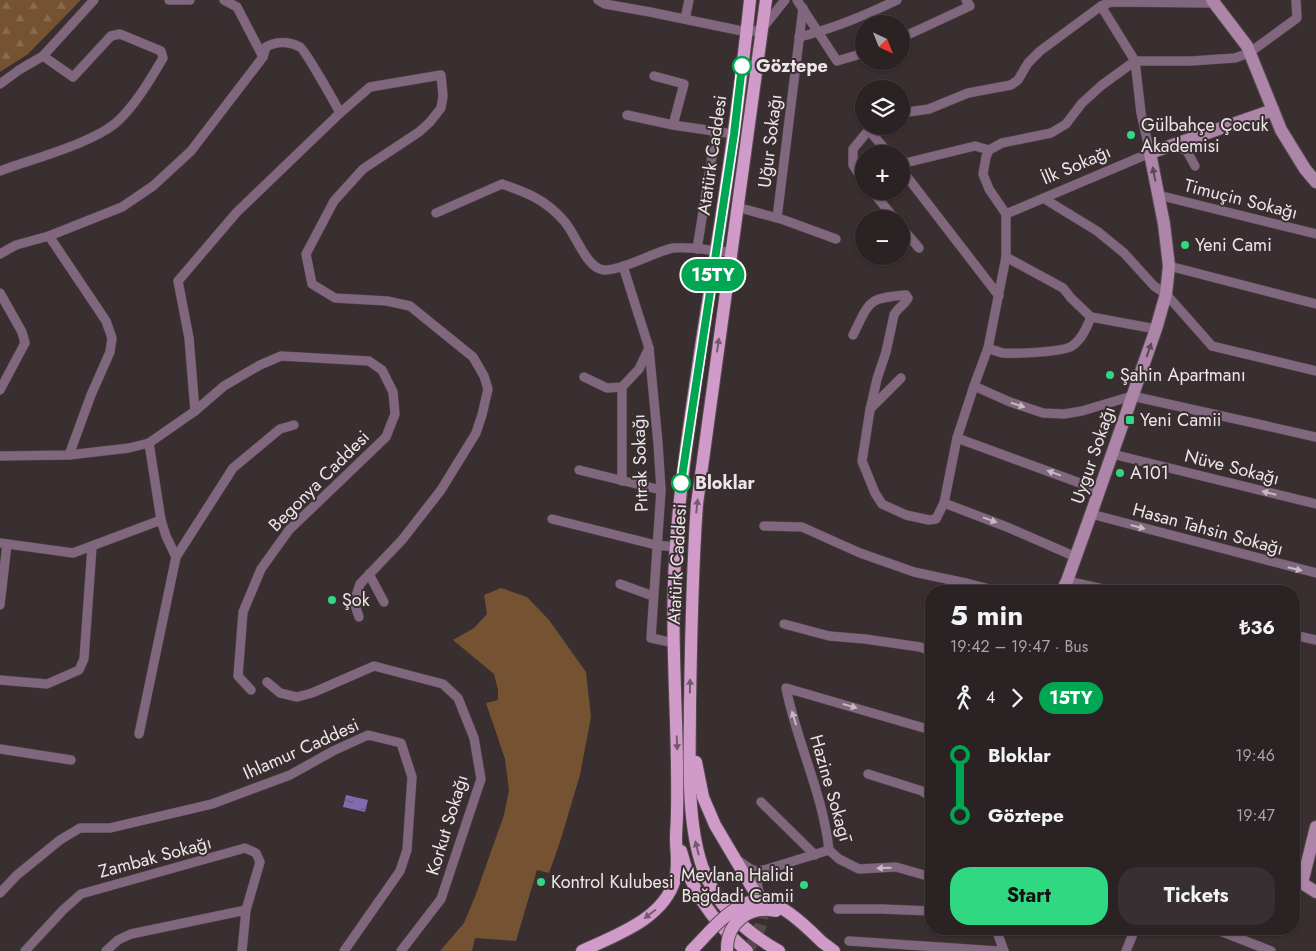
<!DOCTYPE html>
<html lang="en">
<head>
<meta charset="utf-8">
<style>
	:root { --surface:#2b2224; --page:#372f31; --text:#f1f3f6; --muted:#a6a4a6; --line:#473f41; --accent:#31d882 }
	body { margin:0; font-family:Jost,sans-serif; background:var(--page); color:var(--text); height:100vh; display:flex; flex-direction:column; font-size:19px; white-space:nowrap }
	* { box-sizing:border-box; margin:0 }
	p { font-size:16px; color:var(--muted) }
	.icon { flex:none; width:28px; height:28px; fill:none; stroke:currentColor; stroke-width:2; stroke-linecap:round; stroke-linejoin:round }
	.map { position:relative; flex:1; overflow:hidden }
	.side { position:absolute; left:925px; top:585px; width:375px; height:350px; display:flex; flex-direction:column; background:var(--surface); border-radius:20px; box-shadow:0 1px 4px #0004,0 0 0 1px var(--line) }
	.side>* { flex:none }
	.badge { padding:0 10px; border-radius:16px; font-size:18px; line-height:32px }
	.needle { width:32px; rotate:137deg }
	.fabs { position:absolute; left:855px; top:15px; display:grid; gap:10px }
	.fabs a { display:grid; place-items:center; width:55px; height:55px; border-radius:50%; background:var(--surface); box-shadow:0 1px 4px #0004,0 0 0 1px var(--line); font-size:25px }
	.map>.badge { position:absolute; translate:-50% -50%; box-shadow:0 0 0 2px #fff }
	.legs { display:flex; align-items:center; gap:8px; height:55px; padding:0 25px; font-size:16px }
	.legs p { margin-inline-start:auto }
	.summary { display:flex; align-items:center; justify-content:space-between; height:85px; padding:0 25px }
	h1 { font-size:28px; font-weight:700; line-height:38px }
	.action { display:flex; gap:10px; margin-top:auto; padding:10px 25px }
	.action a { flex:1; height:58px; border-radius:20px; background:var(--accent); color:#111; font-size:20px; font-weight:700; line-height:58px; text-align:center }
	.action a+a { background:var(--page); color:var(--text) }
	ul { padding:0 25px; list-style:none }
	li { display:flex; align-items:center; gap:18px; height:60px; font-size:19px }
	li i { display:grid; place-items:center; width:8px; height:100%; margin:0 6px; background:currentColor }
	li i::after { content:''; width:12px; height:12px; margin:-6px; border:4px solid; border-radius:50%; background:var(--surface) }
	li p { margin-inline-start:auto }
	li:first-child i { background:linear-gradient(#0000 50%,currentColor 0) }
	li:last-child i { background:linear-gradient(currentColor 50%,#0000 0) }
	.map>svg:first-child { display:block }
	.green { fill:#755231 }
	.forest { fill:url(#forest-firs) }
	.water { fill:url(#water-ripples) }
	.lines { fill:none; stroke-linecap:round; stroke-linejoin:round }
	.primary-tunnel { stroke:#54494b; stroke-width:12; stroke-dasharray:12 6; stroke-linecap:butt }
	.street-casing { stroke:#564b4d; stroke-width:10 }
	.secondary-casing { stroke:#564b4d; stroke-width:14 }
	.primary-casing { stroke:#564b4d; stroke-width:14 }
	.street { stroke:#81677d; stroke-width:9 }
	.secondary { stroke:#ad85a8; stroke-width:12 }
	.primary { stroke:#d09bc9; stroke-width:12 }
	.primary-bridge-casing { stroke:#564b4d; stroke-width:14; stroke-linecap:butt }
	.primary-bridge { stroke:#d09bc9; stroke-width:12 }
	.oneway { fill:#5c4854 }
	.oneway2 { fill:#755a6d }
	.oneway3 { fill:#c7b9c2 }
	.line-1-casing { stroke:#fff; stroke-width:11 }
	.line-1 { stroke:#00a651; stroke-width:8 }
	.stop-1-dot { fill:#fff; stroke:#00a651; stroke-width:2.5 }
	.poi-dot { fill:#31d882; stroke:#392e30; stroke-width:2 }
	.labels { text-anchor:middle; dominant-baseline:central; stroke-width:4; stroke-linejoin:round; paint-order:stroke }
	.stop-label { font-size:18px; font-weight:bold; fill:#ede5e7; stroke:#392e30; text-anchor:start }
	.poi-label { font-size:18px; fill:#ede5e7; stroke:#392e30; text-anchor:start }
	.street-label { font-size:18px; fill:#ede5e7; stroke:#392e30 }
</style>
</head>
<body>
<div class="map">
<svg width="1316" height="951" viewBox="0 0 1316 951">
	<defs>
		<pattern id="forest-firs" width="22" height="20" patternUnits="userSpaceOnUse" patternTransform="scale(1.25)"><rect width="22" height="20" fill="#755231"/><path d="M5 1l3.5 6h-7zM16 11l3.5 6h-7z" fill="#896b4f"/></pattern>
		<pattern id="water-ripples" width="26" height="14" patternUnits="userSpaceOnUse" patternTransform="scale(1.25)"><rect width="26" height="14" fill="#846bae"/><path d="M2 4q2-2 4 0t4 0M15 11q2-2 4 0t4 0" fill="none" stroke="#695a7f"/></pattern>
	</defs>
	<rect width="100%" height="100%" fill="#392e30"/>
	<path class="green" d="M501,588L527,597L549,620L586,672L591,717L580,775L560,842L549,873L537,870L516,941L475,938L472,951H440L464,923L476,894L504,815L509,790L505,759L486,703L498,700V690L494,674L453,640L474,628L487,614L484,595Z"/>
	<path class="forest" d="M0,0H81L28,54L0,72Z"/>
	<path class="water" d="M346,795L368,800L365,812L343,807Z"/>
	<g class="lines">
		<path class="primary-tunnel" d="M747,951C757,937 764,923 763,906"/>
		<defs>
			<g id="street">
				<path d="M169,0H190"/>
				<path d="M224,0L237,7L263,57"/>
				<path d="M598,0L605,4L650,12L747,32L761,30L785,0"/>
				<path d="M797,0L837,61L864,53"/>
				<path d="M685,19L689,0"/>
				<path d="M799,37C833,29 866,15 897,0"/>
				<path d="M901,38L970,6L966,0"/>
				<path d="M654,76L684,84L673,125L734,134"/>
				<path d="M0,84L19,70L43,56L94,0"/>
				<path d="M901,113L929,109L968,93L1011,85L1018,80L1028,63L1040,51L1101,6L1111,2L1209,3L1217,5"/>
				<path d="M627,115L673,125"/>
				<path d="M868,129L889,154"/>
				<path d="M1173,145L1187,151L1195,166"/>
				<path d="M901,164L975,146L989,150"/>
				<path d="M901,169L999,296"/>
				<path d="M0,171C32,159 94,143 118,121C136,104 150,80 163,58L161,51L120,34L111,36L73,77L43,56"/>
				<path d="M864,182L853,165V149L872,126"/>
				<path d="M872,191L895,219"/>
				<path d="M1158,195L1316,234"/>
				<path d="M1043,198L1097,231L1124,253L1154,286L1166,294L1212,346L1316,371"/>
				<path d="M737,207L784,220L836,239"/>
				<path d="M436,213L502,184C528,193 546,200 564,221C575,233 585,264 600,269C614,275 656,251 673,248C691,246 712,251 730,252"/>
				<path d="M1006,214L1150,153L1141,113L1135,61L1101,6"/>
				<path d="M777,218L803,8"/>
				<path d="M901,227L919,248"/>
				<path d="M49,236L106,321L112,338L110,352L91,395L69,455"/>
				<path d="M697,249L716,132"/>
				<path d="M0,254L16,245L49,236L122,207L153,186L191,151L263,57L266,47C277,41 288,41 300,47C305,50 335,103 340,113"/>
				<path d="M1006,257L1063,288L1071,298L1091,317L1156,329"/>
				<path d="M623,266L649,348L658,443L661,490L651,638L674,643"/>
				<path d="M1169,266L1316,304"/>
				<path d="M0,293L22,332L25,343L0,390"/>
				<path d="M853,335C870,301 867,298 906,295L908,298C905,305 897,308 894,315L886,352L877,379L870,410L862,461L875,493L882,504L906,515L929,520L936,519L944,503L957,438L974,386L988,348L1006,257V214L989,189L983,174L986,157L989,150L1002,143L1051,133L1066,124L1082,103L1102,85L1135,61H1191L1235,58L1249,53L1297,18L1296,0"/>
				<path d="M988,348C993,350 998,352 1003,353C1015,354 1064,352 1072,346C1082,339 1087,327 1091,317"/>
				<path d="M584,377L607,388L622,387L639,369L649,348"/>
				<path d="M974,386L1010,402L1043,413L1064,414L1082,411L1132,396L1316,437"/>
				<path d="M622,387V481"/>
				<path d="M870,409L901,378"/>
				<path d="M195,411L189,338L178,281L237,212L340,113L370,87L441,75L443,96L441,108L430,122L419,132L363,169L334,201L306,254L312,284L335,298L387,301L410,306L473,357L484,376L488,389L482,415L476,433L441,490L402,540L360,584L354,602L359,617"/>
				<path d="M957,438L1099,490"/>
				<path d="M1112,454L1316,504"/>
				<path d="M0,456L69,455L129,448L149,443L195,411L224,386L260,365L281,356L369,361L382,370L393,392L395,414L386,437L289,530L261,569L243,612L238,676L251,690"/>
				<path d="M579,470L661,490"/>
				<path d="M944,503L1007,527L1076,557"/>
				<path d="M1091,514L1316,573"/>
				<path d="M552,519L656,545L675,547"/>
				<path d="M764,526L802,527L860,553L914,572L970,584L998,591"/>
				<path d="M0,543L73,553L161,520"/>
				<path d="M176,557L233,468L280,429L294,425"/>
				<path d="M369,574L384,602"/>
				<path d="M1067,581L1112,591"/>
				<path d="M620,584L653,596"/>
				<path d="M0,605L7,544"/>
				<path d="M784,624L829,636L865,639L920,647L931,651"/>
				<path d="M1294,635L1316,640"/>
				<path d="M0,680L47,684L79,670L84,659L92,547"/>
				<path d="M267,682L280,693L297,697L312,693L374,666L443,684L458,698L474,738L481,779L441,899L401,951"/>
				<path d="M931,730L786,688C797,743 823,794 829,850L839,859L859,869L896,867L931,877"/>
				<path d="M139,734L176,557L166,536L161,520L149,443"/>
				<path d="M0,749L71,760"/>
				<path d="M868,774L922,791L931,797"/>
				<path d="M761,802L815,855"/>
				<path d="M739,861L749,868L758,872L829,850"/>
				<path d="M0,893L17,875L60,840L80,828H110L212,804L290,775L333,751L368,735L401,743L412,777L407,850L400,871L344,951"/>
				<path d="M760,895L757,884L762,870"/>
				<path d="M838,909H882L931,911"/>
				<path d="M996,929L1004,951"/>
				<path d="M1215,929L1271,951"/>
				<path d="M849,941L998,951"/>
				<path d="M25,951L63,910L81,894L245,848L256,853L260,862L246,910L242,951"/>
				<path d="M106,951L118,940L131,934L246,910"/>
				<path d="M1126,951L1135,929"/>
			</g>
			<g id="secondary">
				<path d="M1212,0L1247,46L1281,130L1305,169L1316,182"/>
				<path d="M1062,591L1067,581L1091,514L1156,329L1166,294L1169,266L1164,224L1150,153L1273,110"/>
				<path d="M1294,878L1316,892"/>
				<path d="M1302,883L1316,827"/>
			</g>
			<g id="primary">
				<path d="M766,0L697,504C692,571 691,637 690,704C690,755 686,819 702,866C716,906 744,931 779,951"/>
				<path d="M696,762L703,797L715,825L763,906"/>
				<path d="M681,851C691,892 716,925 747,951"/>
				<path d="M822,942L834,951"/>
				<path d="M582,951C616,935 664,919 675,879C679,865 676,852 676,839C676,830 677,822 677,813C679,729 670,645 675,561C679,487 691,414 702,340C720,227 738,114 750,0"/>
			</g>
		</defs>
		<use href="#street" class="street-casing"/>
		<use href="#secondary" class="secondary-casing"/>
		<use href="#primary" class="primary-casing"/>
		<use href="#street" class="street"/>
		<use href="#secondary" class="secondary"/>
		<use href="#primary" class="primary"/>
		<defs>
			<g id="primary-bridge">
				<path d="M691,951C706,936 721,917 740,906C770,888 802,923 822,942"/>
				<path d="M727,951C726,923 749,905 776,911"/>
			</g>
		</defs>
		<use href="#primary-bridge" class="primary-bridge-casing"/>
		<use href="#primary-bridge" class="primary-bridge"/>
	</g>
	<defs><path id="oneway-solid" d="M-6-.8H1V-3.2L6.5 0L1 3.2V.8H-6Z" transform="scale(1.25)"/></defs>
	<g class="oneway">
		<use href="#oneway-solid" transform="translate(1154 174) rotate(-101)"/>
		<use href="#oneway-solid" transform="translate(1149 350) rotate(-71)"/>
	</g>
	<g class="oneway2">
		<use href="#oneway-solid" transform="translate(718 345) rotate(-82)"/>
		<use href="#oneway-solid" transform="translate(697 506) rotate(-84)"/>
		<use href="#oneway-solid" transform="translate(690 686) rotate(-89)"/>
		<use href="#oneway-solid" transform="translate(677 743) rotate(88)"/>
		<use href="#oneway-solid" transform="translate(697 848) rotate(-104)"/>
		<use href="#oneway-solid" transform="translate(650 914) rotate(143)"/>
	</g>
	<g class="oneway3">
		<use href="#oneway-solid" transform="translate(1018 405) rotate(18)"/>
		<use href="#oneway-solid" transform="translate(1054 473) rotate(-160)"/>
		<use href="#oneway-solid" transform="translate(1269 493) rotate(-166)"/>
		<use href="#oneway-solid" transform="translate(990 520) rotate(20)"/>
		<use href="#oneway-solid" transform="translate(1138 527) rotate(15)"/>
		<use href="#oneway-solid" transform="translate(1295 569) rotate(13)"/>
		<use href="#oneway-solid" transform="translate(850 706) rotate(16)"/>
		<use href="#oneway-solid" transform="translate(794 718) rotate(-107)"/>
		<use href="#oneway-solid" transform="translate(884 868) rotate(178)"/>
	</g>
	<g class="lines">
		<defs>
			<path id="line-1" d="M681,483L734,134L742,66"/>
		</defs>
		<use href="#line-1" class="line-1-casing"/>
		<use href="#line-1" class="line-1"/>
	</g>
	<g class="stop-1-dot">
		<circle cx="742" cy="66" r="9"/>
		<circle cx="681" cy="483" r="9"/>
	</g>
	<g class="poi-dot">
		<circle cx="1131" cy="135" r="5"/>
		<circle cx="1185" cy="245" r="5"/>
		<circle cx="1110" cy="375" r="5"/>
		<rect x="1125" y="415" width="10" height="10" rx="2.5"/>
		<circle cx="1120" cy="473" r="5"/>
		<circle cx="332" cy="600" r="5"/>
		<circle cx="541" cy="882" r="5"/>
		<circle cx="804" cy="885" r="5"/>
	</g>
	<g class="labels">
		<g class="stop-label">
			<text x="756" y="66">Göztepe</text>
			<text x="695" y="483">Bloklar</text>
		</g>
		<g class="poi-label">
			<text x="1141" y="125">Gülbahçe Çocuk<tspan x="1141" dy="21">Akademisi</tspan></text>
			<text x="1195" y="245">Yeni Cami</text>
			<text x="1120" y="375">Şahin Apartmanı</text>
			<text x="1140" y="420">Yeni Camii</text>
			<text x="1130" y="473">A101</text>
			<text x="342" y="600">Şok</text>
			<text x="794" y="875" text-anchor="end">Mevlana Halidi<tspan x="794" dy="21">Bağdadi Camii</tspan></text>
			<text x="551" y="882">Kontrol Kulubesi</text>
		</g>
		<g class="street-label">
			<text transform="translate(770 141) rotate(-83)">Uğur Sokağı</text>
			<text transform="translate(712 155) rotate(-82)">Atatürk Caddesi</text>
			<text transform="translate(1076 165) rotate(-23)">İlk Sokağı</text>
			<text transform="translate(1241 199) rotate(14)">Timuçin Sokağı</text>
			<text transform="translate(1093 455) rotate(-71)">Uygur Sokağı</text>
			<text transform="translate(640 463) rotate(-92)">Pıtrak Sokağı</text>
			<text transform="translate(1232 467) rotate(14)">Nüve Sokağı</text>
			<text transform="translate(319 481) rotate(-45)">Begonya Caddesi</text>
			<text transform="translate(1208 529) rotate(15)">Hasan Tahsin Sokağı</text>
			<text transform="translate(677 564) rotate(-87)">Atatürk Caddesi</text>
			<text transform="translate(301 749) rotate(-24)">Ihlamur Caddesi</text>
			<text transform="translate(831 788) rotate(74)">Hazine Sokaḡı</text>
			<text transform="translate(447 825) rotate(-73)">Korkut Sokağı</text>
			<text transform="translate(155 857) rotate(-15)">Zambak Sokağı</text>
		</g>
	</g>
</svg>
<div class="fabs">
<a><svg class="needle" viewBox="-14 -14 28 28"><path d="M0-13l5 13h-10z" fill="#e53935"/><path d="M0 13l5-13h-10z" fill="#a6a4a6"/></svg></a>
<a><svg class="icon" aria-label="layers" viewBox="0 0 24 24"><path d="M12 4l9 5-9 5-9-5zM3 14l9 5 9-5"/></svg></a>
<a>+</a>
<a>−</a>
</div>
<b class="badge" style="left:713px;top:275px;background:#00a651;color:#fff">15TY</b>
<section class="side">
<div class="summary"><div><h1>5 min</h1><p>19:42 – 19:47 · Bus</p></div><b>₺36</b></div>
<div class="legs"><svg class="icon" aria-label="walk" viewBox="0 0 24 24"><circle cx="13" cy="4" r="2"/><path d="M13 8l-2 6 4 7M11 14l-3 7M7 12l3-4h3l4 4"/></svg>4<svg class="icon" aria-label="forward" viewBox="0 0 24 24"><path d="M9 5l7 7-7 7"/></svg><b class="badge" style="background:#00a651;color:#fff">15TY</b></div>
<ul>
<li><i style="color:#00a651"></i><b>Bloklar</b><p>19:46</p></li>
<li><i style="color:#00a651"></i><b>Göztepe</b><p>19:47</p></li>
</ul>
<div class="action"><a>Start</a><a>Tickets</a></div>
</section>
</div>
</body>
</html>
